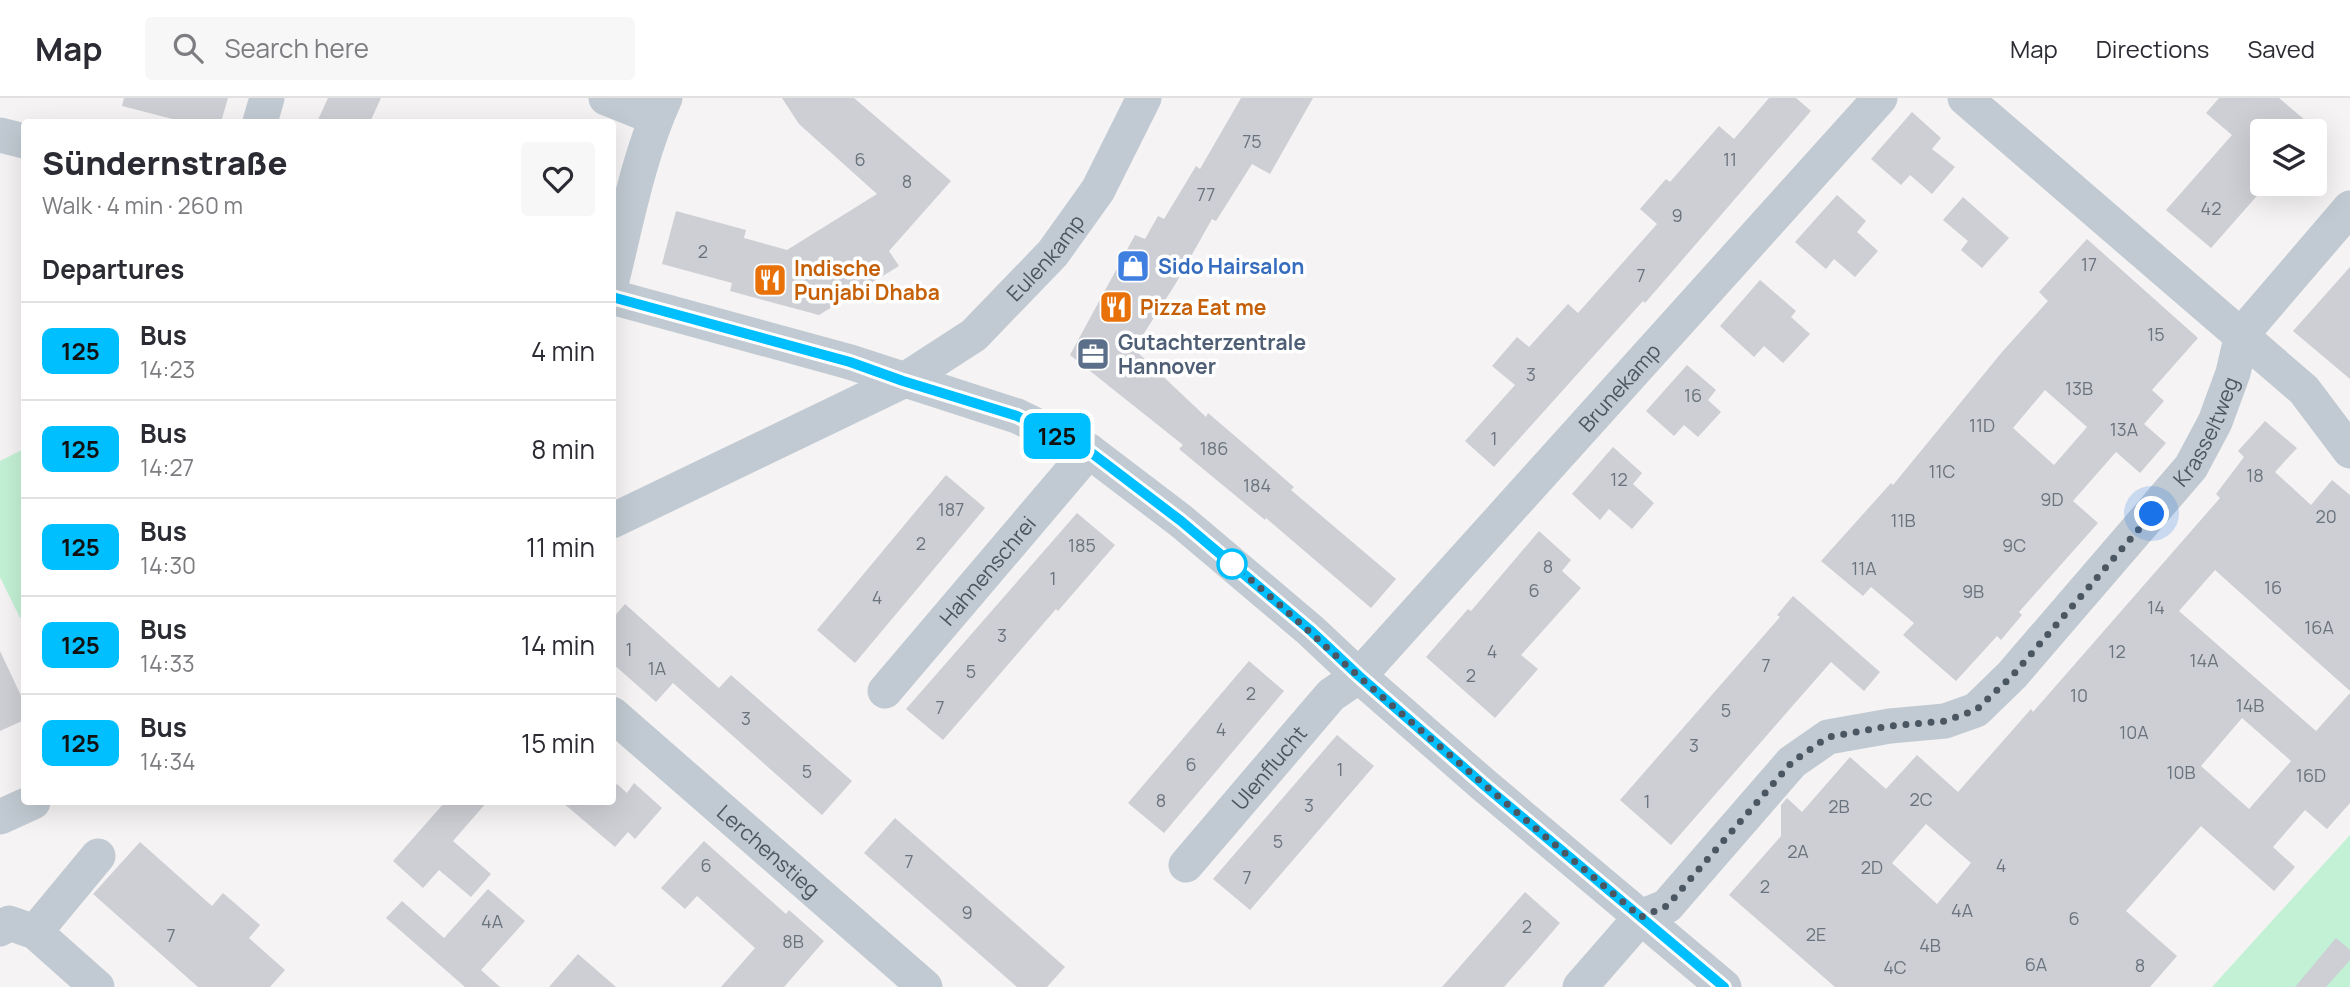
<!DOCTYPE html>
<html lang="en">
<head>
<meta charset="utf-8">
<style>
	:root { --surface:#fff; --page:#f7f7f7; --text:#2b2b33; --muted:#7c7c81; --line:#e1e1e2 }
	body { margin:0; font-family:Manrope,sans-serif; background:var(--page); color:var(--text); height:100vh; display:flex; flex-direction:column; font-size:26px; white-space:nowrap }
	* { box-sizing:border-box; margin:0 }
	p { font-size:23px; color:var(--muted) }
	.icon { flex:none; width:38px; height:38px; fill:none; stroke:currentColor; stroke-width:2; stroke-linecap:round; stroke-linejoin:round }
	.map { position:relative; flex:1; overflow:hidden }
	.side { position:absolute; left:21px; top:21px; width:595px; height:686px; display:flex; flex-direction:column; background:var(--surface); border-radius:7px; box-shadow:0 7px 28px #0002 }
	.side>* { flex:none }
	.badge { padding:0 14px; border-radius:10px; font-size:24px; line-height:46px }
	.buttons { position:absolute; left:2250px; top:21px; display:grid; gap:14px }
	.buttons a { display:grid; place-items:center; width:77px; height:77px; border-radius:7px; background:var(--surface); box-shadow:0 7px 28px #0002; font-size:35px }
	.you { position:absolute; width:35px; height:35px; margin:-18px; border:5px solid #fff; border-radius:50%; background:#1a73e8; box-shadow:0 0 0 10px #1a73e833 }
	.map>.badge { position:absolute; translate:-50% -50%; box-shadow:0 0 0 4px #fff }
	h2 { padding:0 21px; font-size:26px; line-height:63px }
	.round { display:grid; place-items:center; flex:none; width:74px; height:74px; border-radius:7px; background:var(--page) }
	.summary { display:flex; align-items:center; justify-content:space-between; height:119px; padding:0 21px }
	h1 { font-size:33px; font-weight:800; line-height:52px }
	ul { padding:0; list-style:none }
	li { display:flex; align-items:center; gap:21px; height:98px; padding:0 21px; border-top:2px solid var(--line) }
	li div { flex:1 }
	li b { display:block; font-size:26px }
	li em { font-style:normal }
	li .badge { min-width:77px; font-weight:700; text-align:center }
	header { display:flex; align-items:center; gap:42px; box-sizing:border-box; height:98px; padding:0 35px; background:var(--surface); border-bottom:2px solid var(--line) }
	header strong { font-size:33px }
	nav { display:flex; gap:38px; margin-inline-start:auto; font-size:24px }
	.search { width:490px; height:63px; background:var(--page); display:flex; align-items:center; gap:18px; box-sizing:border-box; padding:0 24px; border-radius:7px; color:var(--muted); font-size:26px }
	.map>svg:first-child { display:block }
	.green { fill:#c3f1d5 }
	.building { fill:#cdcfd5; fill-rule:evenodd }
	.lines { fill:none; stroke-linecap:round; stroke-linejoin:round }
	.minor { stroke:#c1cad2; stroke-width:35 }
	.line-casing { stroke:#fff; stroke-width:16 }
	.line { stroke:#00bfff; stroke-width:10 }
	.walk { stroke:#4a5661; stroke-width:7; stroke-dasharray:0 12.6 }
	.stop-dot { fill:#fff; stroke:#00bfff; stroke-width:3.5 }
	.labels { text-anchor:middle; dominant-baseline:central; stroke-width:7; stroke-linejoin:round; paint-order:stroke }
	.number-label { font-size:18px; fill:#6b747e }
	.street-label { font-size:21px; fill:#4a5661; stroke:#fff }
	.shop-label { font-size:21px; font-weight:bold; fill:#366cbe; stroke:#fff; text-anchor:start }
	.food-label { font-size:21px; font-weight:bold; fill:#c56008; stroke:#fff; text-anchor:start }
	.service-label { font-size:21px; font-weight:bold; fill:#4e5e75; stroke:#fff; text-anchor:start }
</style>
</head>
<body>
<header>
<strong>Map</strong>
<div class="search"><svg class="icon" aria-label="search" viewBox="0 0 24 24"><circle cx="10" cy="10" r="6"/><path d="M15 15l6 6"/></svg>Search here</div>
<nav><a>Map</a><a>Directions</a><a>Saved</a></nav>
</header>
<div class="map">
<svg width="2350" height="889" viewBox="0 0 2350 889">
	<rect width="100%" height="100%" fill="#f5f3f3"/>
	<g class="green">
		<path d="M24,351V518L20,520L0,479V363Z"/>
		<path d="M2350,737V889H2212Z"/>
	</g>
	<g class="building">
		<path d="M124,0H228L221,24H184L122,8Z"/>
		<path d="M328,0H381L370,24H317Z"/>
		<path d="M782,0H854L951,83L889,153L899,168L819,217L730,193L732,185L662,166L676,113L746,132L744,140L787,152L877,96L799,26Z"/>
		<path d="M1241,0H1313L1270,76L1252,66L1216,123L1212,121L1176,185L1134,251L1206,319L1208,315L1249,350L1294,389L1291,392L1396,481L1371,510L1266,420L1265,422L1179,351L1183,347L1070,257L1135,137L1145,141L1158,118L1164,121L1196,68L1200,71Z"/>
		<path d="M1769,0H1796L1811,13L1645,205L1643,203L1494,369L1465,343L1515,287L1492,268L1517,239L1529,249L1568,206L1578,215L1657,126L1640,111L1666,81L1670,84L1719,28L1734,41Z"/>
		<path d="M2219,0H2279L2318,33H2263V91L2211,150L2166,112L2232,37L2206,15Z"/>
		<path d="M1912,14L1941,40L1932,51L1955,69L1932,96L1910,77L1901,87L1871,61Z"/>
		<path d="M1837,97L1866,123L1857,134L1878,153L1855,179L1834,161L1826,171L1795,144Z"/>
		<path d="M1963,99L2009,140L1982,170L1961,152L1968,143L1943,122Z"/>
		<path d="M2087,141L2198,240L2152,292L2164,303L2144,326L2166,345L2140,375L2116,354L2073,403L2098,425L2019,514L2022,517L2001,542L1997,538L1956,583L1903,537L1914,525L1871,489L1863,498L1821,463L1891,385L1893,387L2002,254L2048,203L2039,194ZM2045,292L2087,329L2054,367L2013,330Z"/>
		<path d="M2350,169V281L2293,233Z"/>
		<path d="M1760,182L1796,213L1791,219L1810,236L1783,265L1764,248L1754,259L1720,228Z"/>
		<path d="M1687,267L1716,292L1708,302L1721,314L1698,339L1684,327L1674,338L1646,313Z"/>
		<path d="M2265,323L2297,350L2275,374L2311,407L2332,382L2350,397V593L2215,472L2179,513L2316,633L2350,595V705L2327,731L2305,712L2273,749L2295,769L2274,793L2201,728L2126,813L2177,858L2150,889H1835L1729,797L1781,738V707L1787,700L1802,714L1850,659L1886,691L1917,657L1958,694L2031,611L2033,614L2220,400L2216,396L2244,359L2238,353ZM2242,620L2291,663L2249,711L2201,668ZM1926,726L1971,765L1937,806L1892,765Z"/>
		<path d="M1613,349L1642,375L1633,386L1654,405L1632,431L1609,411L1600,422L1572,396Z"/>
		<path d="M946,377L985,410L855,565L817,532Z"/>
		<path d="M1077,415L1115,447L1058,513L1056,511L943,642L906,611Z"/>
		<path d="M1539,433L1571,462L1562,473L1581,490L1521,557L1538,571L1495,620L1426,559L1468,511L1471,513Z"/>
		<path d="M1793,498L1880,574L1864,593L1831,564L1671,747L1620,702L1780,519L1777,517Z"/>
		<path d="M625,506L719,590L731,577L852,683L822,717L673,585L656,604L612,565V521Z"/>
		<path d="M0,553L24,604V622L0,633Z"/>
		<path d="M1249,563L1284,593L1164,735L1128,705Z"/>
		<path d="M1337,637L1374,668L1250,812L1213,781Z"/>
		<path d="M634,685L662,710L635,741L628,734L615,749L562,704H612V692L617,686L627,695Z"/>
		<path d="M445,704H487L453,743L491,776L471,799L439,772L423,790L393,763Z"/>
		<path d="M895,720L1065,869L1047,889H1017L864,755Z"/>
		<path d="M704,743L786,816L789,812L824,843L784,889H721L755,850L697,798L685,811L661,790Z"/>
		<path d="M140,744L212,808L223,795L260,827L249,840L285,872L270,889H198L93,796Z"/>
		<path d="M488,791L525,823L481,872L500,889H465L386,820L402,803L444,840Z"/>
		<path d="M1525,794L1560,825L1529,861L1504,889H1442Z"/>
		<path d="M2336,840L2350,852V862L2326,889H2295Z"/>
		<path d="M578,856L616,889H549Z"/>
	</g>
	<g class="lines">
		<g class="minor">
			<path d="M606,0L656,20"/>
			<path d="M1965,0L2304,292L2350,353"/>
			<path d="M260,24L267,0"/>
			<path d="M0,37L24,43"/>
			<path d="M612,182C627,121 639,57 665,0"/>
			<path d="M612,199L850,264L1017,318L1089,353L1181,423L1310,532L1359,578L1485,688L1724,889"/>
			<path id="s1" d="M612,423L903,283L974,237L1053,155L1098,92L1144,0"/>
			<path id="s2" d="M885,593L1089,353"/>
			<path id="s3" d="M612,616L925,889"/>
			<path d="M0,719L33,704"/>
			<path id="s4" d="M1186,767L1331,597L1359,578L1880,0"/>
			<path d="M0,831L9,825L35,834L97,889"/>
			<path d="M35,834L98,758"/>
			<path id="s5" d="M1580,889L1641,819L1667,808L1792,664L1828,639L1890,628L1945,623L1976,612L2012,577L2191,369L2215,324L2233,275L2242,236L2350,110"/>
		</g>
	</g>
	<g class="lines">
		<defs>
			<path id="line" d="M612,199L850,264L903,283L1017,318L1089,353L1181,423L1310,532L1359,578L1485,688L1724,889"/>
		</defs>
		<use href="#line" class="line-casing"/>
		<use href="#line" class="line"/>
		<path class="walk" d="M1232,466C1281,506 1325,549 1372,590C1461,667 1551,744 1641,819L1667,808L1792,664L1828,639L1890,628L1945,623L1976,612L2012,578L2152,416"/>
	</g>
	<defs>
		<symbol id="shop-square" viewBox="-11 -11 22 22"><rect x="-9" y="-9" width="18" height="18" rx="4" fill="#3f7fe0" stroke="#fff"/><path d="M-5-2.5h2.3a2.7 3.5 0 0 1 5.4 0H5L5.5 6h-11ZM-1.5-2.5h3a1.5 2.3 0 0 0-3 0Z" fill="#fff"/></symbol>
		<symbol id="restaurant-square" viewBox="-11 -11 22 22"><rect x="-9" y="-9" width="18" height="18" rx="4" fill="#e8710a" stroke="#fff"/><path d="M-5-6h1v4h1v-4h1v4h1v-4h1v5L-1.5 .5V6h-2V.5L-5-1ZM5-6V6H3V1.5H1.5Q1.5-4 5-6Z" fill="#fff"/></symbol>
		<symbol id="office-square" viewBox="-11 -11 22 22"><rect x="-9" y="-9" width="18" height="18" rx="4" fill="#5c6f8a" stroke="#fff"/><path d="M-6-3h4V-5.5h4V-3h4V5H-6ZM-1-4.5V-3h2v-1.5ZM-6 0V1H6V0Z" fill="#fff"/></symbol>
	</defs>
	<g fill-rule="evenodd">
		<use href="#shop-square" x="1114" y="149" width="38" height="38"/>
		<use href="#restaurant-square" x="751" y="163" width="38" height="38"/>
		<use href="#restaurant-square" x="1097" y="190" width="38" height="38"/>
		<use href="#office-square" x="1074" y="237" width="38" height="38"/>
	</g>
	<circle class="stop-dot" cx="1232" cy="466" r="14"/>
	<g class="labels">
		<g class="number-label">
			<text x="1252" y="43">75</text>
			<text x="860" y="61">6</text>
			<text x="1730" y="61">11</text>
			<text x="907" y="83">8</text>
			<text x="1206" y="96">77</text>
			<text x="2211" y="110">42</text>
			<text x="1677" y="117">9</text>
			<text x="703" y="153">2</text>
			<text x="2089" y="166">17</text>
			<text x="1641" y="177">7</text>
			<text x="2156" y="236">15</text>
			<text x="1531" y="276">3</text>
			<text x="2079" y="290">13B</text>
			<text x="1693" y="297">16</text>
			<text x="1982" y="327">11D</text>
			<text x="2124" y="331">13A</text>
			<text x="1494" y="340">1</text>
			<text x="1214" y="350">186</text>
			<text x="1942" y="373">11C</text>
			<text x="2255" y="377">18</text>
			<text x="1619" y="381">12</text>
			<text x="1257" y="387">184</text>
			<text x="2052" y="401">9D</text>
			<text x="951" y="411">187</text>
			<text x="2326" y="418">20</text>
			<text x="1903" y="422">11B</text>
			<text x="921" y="445">2</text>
			<text x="1082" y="447">185</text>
			<text x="2014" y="447">9C</text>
			<text x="1548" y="468">8</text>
			<text x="1864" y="470">11A</text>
			<text x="1053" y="480">1</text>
			<text x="2273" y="489">16</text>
			<text x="1534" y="492">6</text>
			<text x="1973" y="493">9B</text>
			<text x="877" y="499">4</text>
			<text x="2156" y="509">14</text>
			<text x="2319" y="529">16A</text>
			<text x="1002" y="537">3</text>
			<text x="629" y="551">1</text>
			<text x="1492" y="553">4</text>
			<text x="2117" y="553">12</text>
			<text x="2204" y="562">14A</text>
			<text x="1766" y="567">7</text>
			<text x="657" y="570">1A</text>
			<text x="971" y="573">5</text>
			<text x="1471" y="577">2</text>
			<text x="1251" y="595">2</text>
			<text x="2079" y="597">10</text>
			<text x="2250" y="607">14B</text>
			<text x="940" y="609">7</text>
			<text x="1726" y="612">5</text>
			<text x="746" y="620">3</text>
			<text x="1221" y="631">4</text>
			<text x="2134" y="634">10A</text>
			<text x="1694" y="647">3</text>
			<text x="1191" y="666">6</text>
			<text x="1340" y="671">1</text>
			<text x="807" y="673">5</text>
			<text x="2181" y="674">10B</text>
			<text x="2311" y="677">16D</text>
			<text x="1921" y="701">2C</text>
			<text x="1161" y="702">8</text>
			<text x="1647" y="703">1</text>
			<text x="1309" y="707">3</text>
			<text x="1839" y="708">2B</text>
			<text x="1278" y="743">5</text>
			<text x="1798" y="753">2A</text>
			<text x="909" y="763">7</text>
			<text x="706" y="767">6</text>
			<text x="2001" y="767">4</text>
			<text x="1872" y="769">2D</text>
			<text x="1247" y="779">7</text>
			<text x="1765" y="788">2</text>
			<text x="1962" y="812">4A</text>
			<text x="967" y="814">9</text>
			<text x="2074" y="820">6</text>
			<text x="492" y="823">4A</text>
			<text x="1527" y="828">2</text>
			<text x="1816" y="836">2E</text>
			<text x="171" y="837">7</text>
			<text x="793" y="843">8B</text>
			<text x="1930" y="847">4B</text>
			<text x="2036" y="866">6A</text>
			<text x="2140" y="867">8</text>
			<text x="1895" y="869">4C</text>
		</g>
		<g class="street-label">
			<text stroke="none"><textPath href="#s1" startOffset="513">Eulenkamp</textPath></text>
			<text stroke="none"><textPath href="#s4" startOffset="646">Brunekamp</textPath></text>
			<text stroke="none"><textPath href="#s5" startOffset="870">Krasseltweg</textPath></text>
			<text stroke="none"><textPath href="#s2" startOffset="158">Hahnenschrei</textPath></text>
			<text stroke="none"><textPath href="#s4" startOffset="128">Ulenflucht</textPath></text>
			<text stroke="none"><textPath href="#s3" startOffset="208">Lerchenstieg</textPath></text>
		</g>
		<g class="shop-label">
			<text x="1158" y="168">Sido Hairsalon</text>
		</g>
		<g class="food-label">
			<text x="794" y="170">Indische<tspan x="794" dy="24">Punjabi Dhaba</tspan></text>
			<text x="1140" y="209">Pizza Eat me</text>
		</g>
		<g class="service-label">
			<text x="1118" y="244">Gutachterzentrale<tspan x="1118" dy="24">Hannover</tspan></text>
		</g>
	</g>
</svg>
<div class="buttons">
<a><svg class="icon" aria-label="layers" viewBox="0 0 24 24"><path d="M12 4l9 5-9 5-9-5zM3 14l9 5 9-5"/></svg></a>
</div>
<div class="you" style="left:2152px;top:416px"></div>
<b class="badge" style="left:1057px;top:338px;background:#00bfff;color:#111">125</b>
<section class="side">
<div class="summary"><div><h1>Sündernstraße</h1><p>Walk · 4 min · 260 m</p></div><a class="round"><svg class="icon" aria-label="heart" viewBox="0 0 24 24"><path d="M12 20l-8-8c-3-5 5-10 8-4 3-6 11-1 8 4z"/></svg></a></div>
<h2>Departures</h2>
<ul>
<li><span class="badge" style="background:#00bfff;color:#111">125</span><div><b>Bus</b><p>14:23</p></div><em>4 min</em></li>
<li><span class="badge" style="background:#00bfff;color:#111">125</span><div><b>Bus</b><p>14:27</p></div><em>8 min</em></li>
<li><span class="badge" style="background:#00bfff;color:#111">125</span><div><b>Bus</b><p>14:30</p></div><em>11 min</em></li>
<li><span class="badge" style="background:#00bfff;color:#111">125</span><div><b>Bus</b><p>14:33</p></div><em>14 min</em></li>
<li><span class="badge" style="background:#00bfff;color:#111">125</span><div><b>Bus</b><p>14:34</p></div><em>15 min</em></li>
</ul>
</section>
</div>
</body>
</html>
